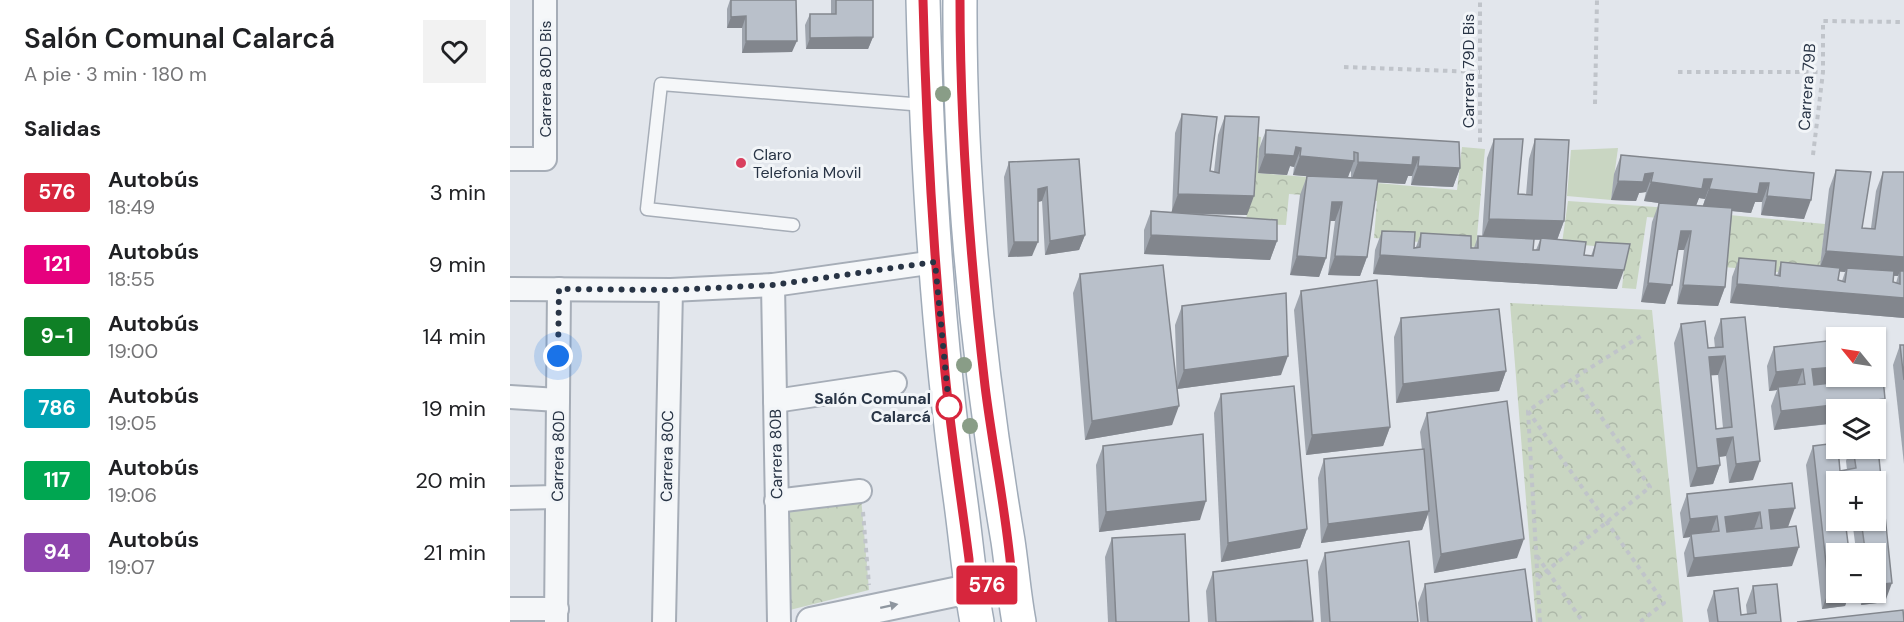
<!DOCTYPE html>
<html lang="es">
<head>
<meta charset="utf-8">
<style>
	:root { --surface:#fff; --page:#f2f2f2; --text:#202124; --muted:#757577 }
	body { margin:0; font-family:"DM Sans",sans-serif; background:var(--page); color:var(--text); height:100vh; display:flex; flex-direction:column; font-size:22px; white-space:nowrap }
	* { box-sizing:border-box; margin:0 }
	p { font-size:20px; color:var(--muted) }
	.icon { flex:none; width:33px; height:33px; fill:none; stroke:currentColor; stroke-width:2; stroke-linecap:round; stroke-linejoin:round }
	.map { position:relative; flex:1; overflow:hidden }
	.drawer { display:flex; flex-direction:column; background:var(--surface); width:510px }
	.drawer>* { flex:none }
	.badge { padding:0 12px; border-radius:4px; font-size:21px; line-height:39px }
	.needle { width:39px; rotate:300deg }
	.controls { position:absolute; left:1316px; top:327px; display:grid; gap:12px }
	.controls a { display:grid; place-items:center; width:60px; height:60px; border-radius:0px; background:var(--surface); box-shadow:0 2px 4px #0004; font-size:30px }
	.you { position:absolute; width:30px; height:30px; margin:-15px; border:4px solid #fff; border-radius:50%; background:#1a73e8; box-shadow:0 0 0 9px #1a73e833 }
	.map>.badge { position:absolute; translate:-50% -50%; box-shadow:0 0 0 3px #fff }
	h2 { padding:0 24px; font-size:22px; line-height:54px }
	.round { display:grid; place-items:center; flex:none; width:63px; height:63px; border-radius:0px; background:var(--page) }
	.overview { display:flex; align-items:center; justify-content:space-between; height:102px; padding:0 24px }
	h1 { font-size:28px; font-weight:600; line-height:45px }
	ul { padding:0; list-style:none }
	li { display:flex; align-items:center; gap:18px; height:72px; padding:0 24px }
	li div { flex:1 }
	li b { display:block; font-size:22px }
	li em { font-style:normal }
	li .badge { min-width:66px; font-weight:700; text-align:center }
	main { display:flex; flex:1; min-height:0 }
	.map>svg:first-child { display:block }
	.park { fill:url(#park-crowns) }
	.pitch { fill:#c9d6c2 }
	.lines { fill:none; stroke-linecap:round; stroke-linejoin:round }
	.service-casing { stroke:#a6adb7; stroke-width:15 }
	.minor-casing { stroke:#a6adb7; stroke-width:26 }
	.tertiary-casing { stroke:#a6adb7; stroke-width:32 }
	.primary-casing { stroke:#a0abb8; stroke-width:36 }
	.path { stroke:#c0c4ca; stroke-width:4; stroke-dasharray:4.5 4.5; stroke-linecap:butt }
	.service { stroke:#f5f7f9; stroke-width:12 }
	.minor { stroke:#f5f7f9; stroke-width:22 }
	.tertiary { stroke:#f5f7f9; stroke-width:28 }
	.primary { stroke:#fff; stroke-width:33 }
	.tree { fill:#899d87 }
	.wall { fill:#9fa5ae; fill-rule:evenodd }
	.shaded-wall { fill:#82868d }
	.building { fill:#b9c0ca; stroke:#82868d; stroke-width:1.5; fill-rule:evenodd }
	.oneway { fill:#8e969f }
	.line-casing { stroke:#fff; stroke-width:14 }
	.line { stroke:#d7263d; stroke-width:9 }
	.walk { stroke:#283445; stroke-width:6; stroke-dasharray:0 10.8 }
	.poi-dot { fill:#d93f5e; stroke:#f2f5f8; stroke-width:2 }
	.stop-dot { fill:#fff; stroke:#d7263d; stroke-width:3 }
	.labels { text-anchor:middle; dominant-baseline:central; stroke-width:6; stroke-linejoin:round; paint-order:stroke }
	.street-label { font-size:16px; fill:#283445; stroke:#f2f5f8 }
	.poi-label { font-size:16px; fill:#283445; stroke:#f2f5f8; text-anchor:start }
	.stop-label { font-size:16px; font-weight:bold; fill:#283445; stroke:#f2f5f8; text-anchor:end }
</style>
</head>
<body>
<main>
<section class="drawer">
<div class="overview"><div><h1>Salón Comunal Calarcá</h1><p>A pie · 3 min · 180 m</p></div><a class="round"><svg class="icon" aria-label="heart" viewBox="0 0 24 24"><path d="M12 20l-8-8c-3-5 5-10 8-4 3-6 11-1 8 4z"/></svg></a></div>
<h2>Salidas</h2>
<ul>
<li><span class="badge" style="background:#d7263d;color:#fff">576</span><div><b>Autobús</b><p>18:49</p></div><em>3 min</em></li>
<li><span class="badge" style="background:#e6007e;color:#fff">121</span><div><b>Autobús</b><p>18:55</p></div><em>9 min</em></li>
<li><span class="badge" style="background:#0f8026;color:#fff">9-1</span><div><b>Autobús</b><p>19:00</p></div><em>14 min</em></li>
<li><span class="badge" style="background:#00a3b4;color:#fff">786</span><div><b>Autobús</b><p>19:05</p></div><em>19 min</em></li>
<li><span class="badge" style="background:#00a651;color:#fff">117</span><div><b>Autobús</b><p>19:06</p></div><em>20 min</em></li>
<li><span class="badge" style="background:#8e44ad;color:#fff">94</span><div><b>Autobús</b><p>19:07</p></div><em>21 min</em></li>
</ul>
</section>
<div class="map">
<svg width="1394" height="622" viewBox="0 0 1394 622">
	<defs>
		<pattern id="park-crowns" width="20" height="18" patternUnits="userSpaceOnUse" patternTransform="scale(1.5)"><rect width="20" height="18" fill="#c9d6c2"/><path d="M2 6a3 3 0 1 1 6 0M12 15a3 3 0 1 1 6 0" fill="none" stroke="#adb8a8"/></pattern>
	</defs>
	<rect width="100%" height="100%" fill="#e2e6ec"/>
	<g class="park">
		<path d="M743,136L751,137L748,173L822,179V197L779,194L776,225L736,224Z"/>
		<path d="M952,147L975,149L966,247L864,238L867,201L831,198L832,180L947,190Z"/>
		<path d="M1058,201L1175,209L1174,220L1137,217L1126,289L1112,288L1116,249L1052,243Z"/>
		<path d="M1187,212L1315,224L1309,276L1214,267Z"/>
		<path d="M1000,303L1142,310L1173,622H1026Z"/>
		<path d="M351,497L359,590L276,611L274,506Z"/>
	</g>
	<path class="pitch" d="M1108,148L1101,200L1057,196L1061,150Z"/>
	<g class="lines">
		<defs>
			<path id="service" d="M283,225L137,209L151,84L414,105"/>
			<g id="minor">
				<path d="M0,159H35V0"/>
				<path d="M263,285L269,622"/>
				<path d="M0,289L161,290L263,285L425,262"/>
				<path d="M0,397L48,400"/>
				<path d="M265,401L385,383"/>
				<path d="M0,498L47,497"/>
				<path d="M266,501L350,491"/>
				<path d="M0,609H47"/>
				<path d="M46,622L49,289"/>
				<path d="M154,622L161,290"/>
			</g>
			<path id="tertiary" d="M301,622L502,580"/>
			<g id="primary">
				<path d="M413,0C417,166 427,331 450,496C456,538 459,580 467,622"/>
				<path d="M450,0C449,181 468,363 498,541C502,568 504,595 509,622"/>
			</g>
		</defs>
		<use href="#service" class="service-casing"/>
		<use href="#minor" class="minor-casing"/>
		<use href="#tertiary" class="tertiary-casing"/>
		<use href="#primary" class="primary-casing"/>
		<g class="path">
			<path d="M834,67L970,72"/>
			<path d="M1168,72H1313"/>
			<path d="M1085,104L1087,0"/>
			<path d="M970,142V0"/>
			<path d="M1303,155L1313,72V21L1394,22"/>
			<path d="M1018,411L1154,603L1130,622"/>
			<path d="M353,512L359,585"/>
			<path d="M1027,556L1073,622"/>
			<path d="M1028,578L1140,487L1064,378"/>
			<path d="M1030,622L1018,411L1064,378L1131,336"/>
		</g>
		<use href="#service" class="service"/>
		<use href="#minor" class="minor"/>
		<use href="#tertiary" class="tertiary"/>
		<use href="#primary" class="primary"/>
	</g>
	<g class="tree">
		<circle cx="433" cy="94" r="8"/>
		<circle cx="454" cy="365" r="8"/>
		<circle cx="460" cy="426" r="8"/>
	</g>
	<g class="wall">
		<path d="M220,0H286L282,52L232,53V28H217V9Z"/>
		<path d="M321,0H363V37L358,49H296L295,25L300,14H321Z"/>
		<path d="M672,114L700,171L704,172L708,135L715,116L737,215L682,214L767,241L760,260L634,254V230L641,211L662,212L665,133Z"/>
		<path d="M756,130L949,142L950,168L943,187L901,185L902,176H898L895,184L867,182L857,257L850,276L818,275L825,221H820L816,258L809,277L780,275L790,195L797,176L783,175L784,167L780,166L777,175L748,173L749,149ZM840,171L841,172V178H837Z"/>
		<path d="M984,139L1008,194L1016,195L1019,159L1025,139L1054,221L1047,240L1074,255L1081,256L1086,242L1107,289L863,274L865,250L872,231L904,248L906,247L911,233L964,248L968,236L972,237L977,158ZM1024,240H1030L1026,250H1023Z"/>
		<path d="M1111,155L1304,173L1294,219L1251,215L1252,202H1245L1241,213L1222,211L1215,287L1208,306L1167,304L1174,250H1168L1155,304L1131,302L1142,222L1149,203L1134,201L1136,192L1129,193L1126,201L1101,200L1104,174ZM1189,198L1195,199L1193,206H1186Z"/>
		<path d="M569,159L575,235L569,250L535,255L532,201L528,202L522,256L498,257L494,177L499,162Z"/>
		<path d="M1326,170L1352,228H1361L1366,191L1373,172H1394V318L1220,303L1222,277L1229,258L1265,275L1267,276L1271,262L1310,266L1319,189ZM1329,271L1335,272L1332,281L1328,280ZM1383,276H1388L1386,283L1383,282Z"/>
		<path d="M570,274L667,389L665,325L672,306L771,375L667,389L662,425L575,440L563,293Z"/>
		<path d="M791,291L880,427L873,446L796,455L784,310Z"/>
		<path d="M891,318L996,371L989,391L886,403L884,337Z"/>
		<path d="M1211,319L1243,480L1219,483L1216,456L1209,457L1210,465L1203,484L1180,487L1164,343L1171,324L1198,348H1205L1204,338ZM1201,375H1208L1213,428L1206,429Z"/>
		<path d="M1390,345H1394V464L1383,365Z"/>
		<path d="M1264,347L1326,376H1365L1368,419L1264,430L1261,406L1267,390L1259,391L1257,366Z"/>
		<path d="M711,394L797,529L790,548L711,562L704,413Z"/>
		<path d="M917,413L1007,558L924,573L918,514L912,530L811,543L808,478L814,459L912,450L910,432Z"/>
		<path d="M593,446L690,520L589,532L586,465Z"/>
		<path d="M1303,446L1330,471L1337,470L1336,461L1340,448H1365L1375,602L1351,605L1350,592H1365V554H1326V592H1340L1335,606L1312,609L1296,465ZM1326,482H1365V520H1342L1346,550L1339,551Z"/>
		<path d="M1282,483L1278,527L1282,566L1177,577L1174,553L1180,537L1173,538L1170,513L1177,494Z"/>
		<path d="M602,538L679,622H598L595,557Z"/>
		<path d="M815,553L908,622H811L808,572Z"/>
		<path d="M703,572L803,622H698L696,591Z"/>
		<path d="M915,584L1022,622H910L908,603Z"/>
		<path d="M1243,586L1271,622H1199L1197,610L1204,591L1231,615L1237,614L1236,605Z"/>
	</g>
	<g class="shaded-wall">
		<path d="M236,16L232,28H217L221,17Z"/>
		<path d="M363,37L358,49H296L300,38Z"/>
		<path d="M236,41H287L282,52L232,53Z"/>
		<path d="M786,147L791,148L784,167L780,166L777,175L748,173L755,154Z"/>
		<path d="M790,156L844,161L837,180L783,175Z"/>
		<path d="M909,157L902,176H898L895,184L841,181L848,162Z"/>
		<path d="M908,166L950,168L943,187L901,185Z"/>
		<path d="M1143,173L1136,192L1129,193L1126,201L1101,200L1108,181L1135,174Z"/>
		<path d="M1194,179H1202L1195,199L1189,198L1185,208L1134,201L1141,182Z"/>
		<path d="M1250,183H1259L1252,202H1245L1241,213L1192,208L1199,189Z"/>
		<path d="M537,187L532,201L522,203L528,189Z"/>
		<path d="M668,194L744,196L737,215L661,213Z"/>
		<path d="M1257,196L1301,200L1294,219L1251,215Z"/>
		<path d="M822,202H832L825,221H815Z"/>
		<path d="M979,219L1054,221L1047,240L972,238Z"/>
		<path d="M1171,231H1181L1174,250H1164Z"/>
		<path d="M575,235L569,250L535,255L540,241Z"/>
		<path d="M641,235L767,241L760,260L634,254Z"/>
		<path d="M504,242H528L522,256L498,257Z"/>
		<path d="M1316,251L1394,257V273L1390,271L1388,276L1336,272L1337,268L1335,272L1309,270Z"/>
		<path d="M870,255L1114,270L1107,289L863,274Z"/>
		<path d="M787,256L816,258L809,277L780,275Z"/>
		<path d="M825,256L857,257L850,276L818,275Z"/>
		<path d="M1138,283L1162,285L1155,304L1131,302Z"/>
		<path d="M1227,284L1394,298V318L1220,303Z"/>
		<path d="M1173,285L1215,287L1208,306L1167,304Z"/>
		<path d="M778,356L771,375L667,389L674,370Z"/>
		<path d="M1215,356L1208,375L1192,376L1199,357Z"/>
		<path d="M1365,361H1372L1365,380L1338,382L1341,376H1365Z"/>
		<path d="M1326,367V376H1333L1330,385L1295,388L1302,369Z"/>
		<path d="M1293,369L1286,388L1268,387L1267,390L1259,391L1266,372Z"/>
		<path d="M996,371L989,391L886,403L893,384Z"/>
		<path d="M1375,399L1368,419H1365V410H1326V423L1264,430L1271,411Z"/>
		<path d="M669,406L662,425L575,440L582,421Z"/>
		<path d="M880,427L873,446L796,455L802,435Z"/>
		<path d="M1223,437L1216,456L1200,458L1207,439Z"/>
		<path d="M1250,461L1243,480L1219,483L1226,464Z"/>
		<path d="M1210,465L1203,484L1180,487L1187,468Z"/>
		<path d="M1347,478L1345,482H1330L1331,479Z"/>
		<path d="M696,501L690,520L589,532L596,512Z"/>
		<path d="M1285,508L1278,527L1252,530L1259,510Z"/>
		<path d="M919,511L912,530L811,543L818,524Z"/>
		<path d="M1250,512L1243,532L1208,536L1215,517Z"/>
		<path d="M1207,516L1200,535L1181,534L1180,537L1173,538L1180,519Z"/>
		<path d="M797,529L790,548L711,562L718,543Z"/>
		<path d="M1014,539L1007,558L924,573L931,554Z"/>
		<path d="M1289,547L1282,566L1177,577L1184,558Z"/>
		<path d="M1382,583L1375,602L1351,605L1356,592H1365V585Z"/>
		<path d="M1326,589V592H1340L1335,606L1312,609L1319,590Z"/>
	</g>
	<g class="building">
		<path d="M221,0H286L287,41H236V16L221,17Z"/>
		<path d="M326,0H363V37L300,38V14H326Z"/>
		<path d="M672,114L707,117L700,171L709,173L715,116L749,117L744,196L668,194Z"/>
		<path d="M756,130L949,142L950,168L908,166L909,157H903L902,165L848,162V153L844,152V161L790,156L791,148L786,147L784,156L755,154Z"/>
		<path d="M984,139H1013L1008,194L1022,195L1025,139L1059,140L1054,221L979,219Z"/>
		<path d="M1111,155L1304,173L1301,200L1257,196L1259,183H1250L1248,194L1199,189L1202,179H1194L1192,189L1141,182L1143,173L1135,174L1133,182L1108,181Z"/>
		<path d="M569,159L575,235L540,241L537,187L528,189V242H504L499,162Z"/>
		<path d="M1326,170L1361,172L1352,228L1365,229L1373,172H1394V257L1316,251Z"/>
		<path d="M797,176L868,179L857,257L825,256L832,202H822L816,258L787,256Z"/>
		<path d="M1149,203L1222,208L1215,287L1173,285L1181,231H1171L1162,285L1138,283Z"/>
		<path d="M641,211L767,220V241L641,235Z"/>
		<path d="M872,231L905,232L904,248L910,247L911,233L961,236V248H968V236L1024,239L1023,250H1029L1031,238L1076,242L1074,255L1083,256L1086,242L1120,244L1114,270L870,255Z"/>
		<path d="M1229,258L1266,261L1265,275L1270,276L1271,262L1330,268L1328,280L1335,282L1337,268L1384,271L1383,282L1390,284V271H1394V298L1227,284Z"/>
		<path d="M653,265L669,406L582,421L570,274Z"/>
		<path d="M867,280L880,427L802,435L791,291Z"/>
		<path d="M776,293L778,356L674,370L672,306Z"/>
		<path d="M989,309L996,371L893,384L891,318Z"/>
		<path d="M1235,317L1250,461L1226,464L1223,437L1207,439L1210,465L1187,468L1171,324L1195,321L1198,348L1213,347L1211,319ZM1215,356L1222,427L1206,429L1199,357Z"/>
		<path d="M1369,335L1372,361H1365V338H1349Z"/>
		<path d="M1326,340V367L1302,369L1304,385L1338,381V376H1347V381L1373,378L1375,399L1271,411L1268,387L1295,384L1293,369L1266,372L1264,347Z"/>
		<path d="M1390,345H1394V380Z"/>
		<path d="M784,386L797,529L718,543L711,394Z"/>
		<path d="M997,401L1014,539L931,554L917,413Z"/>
		<path d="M693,434L696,501L596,512L593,446Z"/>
		<path d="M1365,439H1367L1382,583L1365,585V554H1326V589L1319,590L1303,446L1326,443V448H1328L1330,471L1346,468L1343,448H1365ZM1347,478V482H1365V520H1351L1355,549L1339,551L1335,520H1326V482H1331V479Z"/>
		<path d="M914,449L919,511L818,524L814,459Z"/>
		<path d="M1282,483L1285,508L1259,510L1261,529L1286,526L1289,547L1184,558L1181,534L1209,531L1207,516L1180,519L1177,494ZM1250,512L1252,528L1217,532L1215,517Z"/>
		<path d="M675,534L679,622H606L602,538Z"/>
		<path d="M899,541L908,622H820L815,553Z"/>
		<path d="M797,560L803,621L706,622L703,572Z"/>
		<path d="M1015,569L1022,622H918L915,584Z"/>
		<path d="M1267,584L1271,622H1208L1204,591L1228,588L1231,615L1246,613L1243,586Z"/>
		<path d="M1393,610L1394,622H1287Z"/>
	</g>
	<defs><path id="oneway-solid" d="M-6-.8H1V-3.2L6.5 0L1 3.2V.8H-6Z" transform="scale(1.5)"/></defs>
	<use class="oneway" href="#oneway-solid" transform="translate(379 606) rotate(-12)"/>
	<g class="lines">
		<defs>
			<path id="line" d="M413,0C416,125 423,249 435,373C441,435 451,497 459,559L460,589L502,580C497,515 483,451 475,386C460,258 450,129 450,0"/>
		</defs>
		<use href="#line" class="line-casing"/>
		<use href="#line" class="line"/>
		<path class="walk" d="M48,356L49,289L161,290L263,285L425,262L439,407"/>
	</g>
	<circle class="poi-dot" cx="231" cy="163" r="6"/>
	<circle class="stop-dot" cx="439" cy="407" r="12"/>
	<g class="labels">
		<g class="street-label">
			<text transform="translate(958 71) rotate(-90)">Carrera 79D Bis</text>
			<text transform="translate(35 79) rotate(-90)">Carrera 80D Bis</text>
			<text transform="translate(1297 87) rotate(-86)">Carrera 79B</text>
			<text transform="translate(266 454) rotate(-91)">Carrera 80B</text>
			<text transform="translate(48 456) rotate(-89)">Carrera 80D</text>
			<text transform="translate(157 456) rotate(-89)">Carrera 80C</text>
		</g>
		<g class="poi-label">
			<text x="243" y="154">Claro<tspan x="243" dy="18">Telefonia Movil</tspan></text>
		</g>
		<g class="stop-label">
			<text x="421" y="398">Salón Comunal<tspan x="421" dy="18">Calarcá</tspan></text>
		</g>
	</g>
</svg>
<div class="controls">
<a><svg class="needle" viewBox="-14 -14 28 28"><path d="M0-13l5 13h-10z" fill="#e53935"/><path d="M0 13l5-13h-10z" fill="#757577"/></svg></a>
<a><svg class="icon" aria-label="layers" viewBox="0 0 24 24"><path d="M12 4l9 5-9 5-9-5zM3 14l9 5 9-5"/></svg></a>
<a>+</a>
<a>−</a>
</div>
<div class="you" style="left:48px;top:356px"></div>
<b class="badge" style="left:477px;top:585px;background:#d7263d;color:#fff">576</b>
</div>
</main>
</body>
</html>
